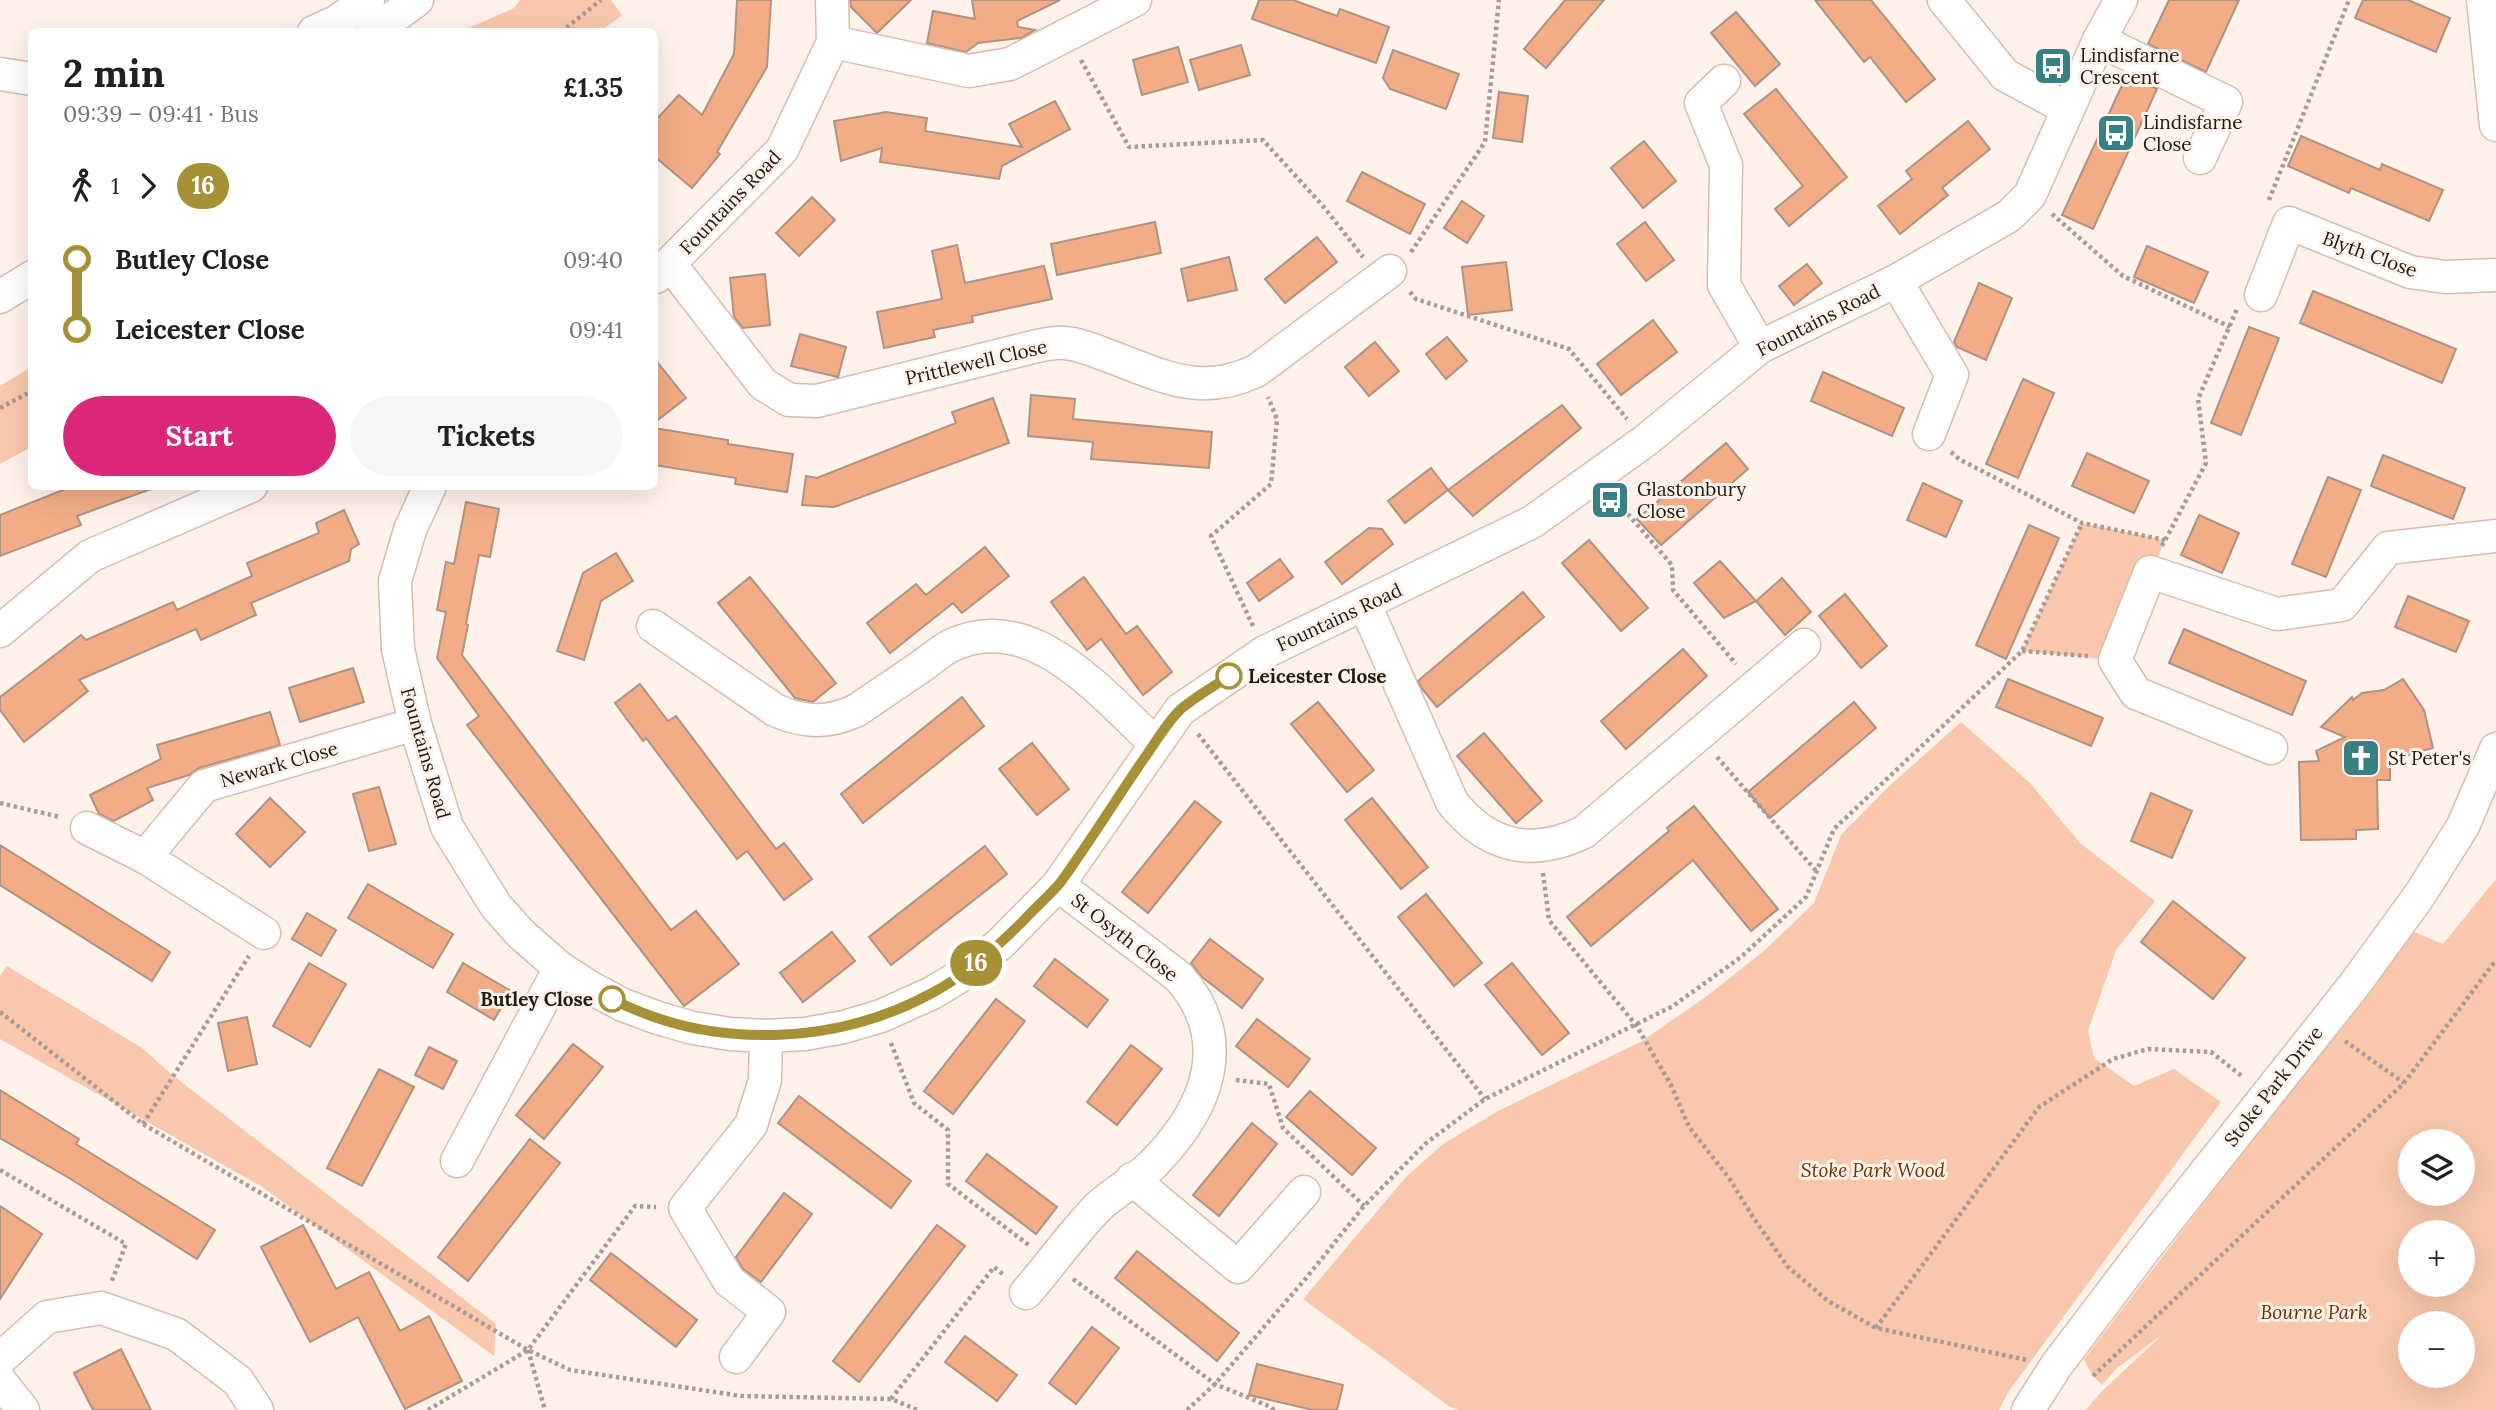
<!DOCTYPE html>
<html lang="en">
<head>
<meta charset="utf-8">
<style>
	:root { --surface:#fff; --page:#f6f6f6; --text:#202124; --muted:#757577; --accent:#db2777 }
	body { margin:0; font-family:Lora,serif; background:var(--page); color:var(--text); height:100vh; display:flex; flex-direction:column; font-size:26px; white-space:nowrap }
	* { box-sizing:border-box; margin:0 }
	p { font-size:23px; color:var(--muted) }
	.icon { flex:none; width:38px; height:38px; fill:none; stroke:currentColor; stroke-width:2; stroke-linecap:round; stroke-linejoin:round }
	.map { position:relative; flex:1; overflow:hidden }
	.panel { position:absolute; left:28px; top:28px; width:630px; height:462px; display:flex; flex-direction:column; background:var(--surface); border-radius:10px; box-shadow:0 7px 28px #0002 }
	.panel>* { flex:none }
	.badge { padding:0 14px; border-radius:23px; font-size:24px; line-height:46px }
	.fabs { position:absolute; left:2398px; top:1129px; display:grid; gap:14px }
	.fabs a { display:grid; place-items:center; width:77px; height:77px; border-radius:50%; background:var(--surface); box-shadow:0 7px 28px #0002; font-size:35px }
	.map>.badge { position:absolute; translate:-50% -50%; box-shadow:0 0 0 4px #fff }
	.legs { display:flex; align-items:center; gap:10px; height:77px; padding:0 35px; font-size:23px }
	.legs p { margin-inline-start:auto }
	.overview { display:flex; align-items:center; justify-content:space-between; height:119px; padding:0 35px }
	h1 { font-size:38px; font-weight:700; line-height:52px }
	.action { display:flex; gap:14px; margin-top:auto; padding:14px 35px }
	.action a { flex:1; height:80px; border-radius:42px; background:var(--accent); color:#fff; font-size:28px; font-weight:700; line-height:80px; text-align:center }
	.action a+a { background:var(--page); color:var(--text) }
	ul { padding:0 35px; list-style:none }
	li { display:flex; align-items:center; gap:24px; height:70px; font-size:26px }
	li i { display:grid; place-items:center; width:10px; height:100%; margin:0 9px; background:currentColor }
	li i::after { content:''; width:18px; height:18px; margin:-9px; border:5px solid; border-radius:50%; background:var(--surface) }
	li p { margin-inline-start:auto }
	li:first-child i { background:linear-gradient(#0000 50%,currentColor 0) }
	li:last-child i { background:linear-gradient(currentColor 50%,#0000 0) }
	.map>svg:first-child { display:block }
	.green { fill:#f9c8ac; fill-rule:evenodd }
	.building { fill:#f2ad86; stroke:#af9383; stroke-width:2 }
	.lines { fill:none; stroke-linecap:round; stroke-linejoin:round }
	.minor-casing { stroke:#dabcac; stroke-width:35 }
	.path { stroke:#a99c96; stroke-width:4.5; stroke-dasharray:3.5 3.5; stroke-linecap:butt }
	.minor { stroke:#fff; stroke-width:32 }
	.line-1-casing { stroke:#fff; stroke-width:16 }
	.line-1 { stroke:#a79137; stroke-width:10 }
	.stop-1-dot { fill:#fff; stroke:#a79137; stroke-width:3.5 }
	.labels { text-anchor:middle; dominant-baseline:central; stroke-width:6; stroke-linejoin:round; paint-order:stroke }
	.poi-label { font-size:19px; fill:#231813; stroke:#fff2eb; text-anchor:start }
	.street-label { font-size:19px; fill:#231813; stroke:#fff2eb }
	.stop-label { font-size:19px; font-weight:bold; fill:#231813; stroke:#fff2eb; text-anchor:start }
	.park-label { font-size:19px; font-style:italic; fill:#6d3001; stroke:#fff2eb }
</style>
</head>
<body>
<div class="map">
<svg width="2496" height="1410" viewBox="0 0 2496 1410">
	<rect width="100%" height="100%" fill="#fff2eb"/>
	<g class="green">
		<path d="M520,0H611L622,15L601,31H462L514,8Z"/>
		<path d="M31,367V447L0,464V386Z"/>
		<path d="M2082,523L2165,540L2115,660L2022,651Z"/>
		<path d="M1961,722L2030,783L2080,843L2155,901L2116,950L2088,1031L2094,1058L2134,1086L2174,1069L2221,1102L2009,1391L1999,1410H1459L1450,1407L1303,1299L1406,1177L1443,1144L1498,1111L1642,1041L1707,996L1765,950L1814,903L1841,835L1886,789Z"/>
		<path d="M2496,879V1410H2086L2101,1392L2163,1334L2117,1368L2102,1385L2093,1376L2084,1359L2412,931L2443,944ZM2410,1141H2462V1194H2410ZM2410,1232H2462V1284H2410ZM2410,1323H2462V1376H2410Z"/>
		<path d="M7,966L142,1048L171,1074L496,1324L494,1356L261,1186L0,1039V976Z"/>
	</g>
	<g class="building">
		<path d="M737,0H771L767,67L717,152L720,154L692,188L654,156V122L679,95L702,115L734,54Z"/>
		<path d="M850,0H911L877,33L851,7Z"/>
		<path d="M972,0H1060L1017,21L1018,27L1035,30L1021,38L978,43L966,52L927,43L933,11L975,19Z"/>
		<path d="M1259,0H1293L1337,16L1340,9L1389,27L1376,63L1252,19Z"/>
		<path d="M1565,0H1604L1546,68L1524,49Z"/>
		<path d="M1815,0H1871L1935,79L1906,102L1870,57L1864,62Z"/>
		<path d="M2169,0H2239L2206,72L2148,44Z"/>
		<path d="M2363,0H2408L2450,18L2436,52L2355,18Z"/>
		<path d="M1736,12L1780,64L1755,86L1711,33Z"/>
		<path d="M1241,45L1250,75L1199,90L1190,60Z"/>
		<path d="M1178,47L1188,82L1142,95L1133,60Z"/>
		<path d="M1393,50L1459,74L1446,109L1390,89L1383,78Z"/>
		<path d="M2133,77L2157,89L2093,229L2062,215L2124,81L2130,83Z"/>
		<path d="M1776,89L1847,177L1789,226L1775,209L1803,186L1744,114Z"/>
		<path d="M1499,92L1528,96L1522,142L1493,138Z"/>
		<path d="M1055,101L1070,129L1002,166L999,179L880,162L882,148L841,161L834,121L886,112L927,118L925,131L1022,147L1009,124Z"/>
		<path d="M1968,121L1990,149L1942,188L1948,195L1900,234L1878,206L1912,179L1906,171Z"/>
		<path d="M2301,136L2380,170L2382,164L2443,190L2429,221L2351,188L2349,193L2288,166Z"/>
		<path d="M1644,141L1676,181L1643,208L1611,168Z"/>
		<path d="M1362,172L1425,204L1410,234L1347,201Z"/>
		<path d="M812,197L835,220L799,256L776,233Z"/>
		<path d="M1462,201L1484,216L1467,243L1444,228Z"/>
		<path d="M1155,222L1161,253L1057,275L1051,244Z"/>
		<path d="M1645,222L1674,260L1646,281L1617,244Z"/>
		<path d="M1317,237L1337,262L1285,303L1265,279Z"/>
		<path d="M957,245L965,283L1044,266L1052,299L972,316L973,322L933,330L935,337L884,348L877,312L942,299L932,251Z"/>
		<path d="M2147,246L2208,272L2194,303L2134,277Z"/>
		<path d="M1229,257L1237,290L1188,301L1181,269Z"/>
		<path d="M1506,262L1512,310L1468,315L1462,267Z"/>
		<path d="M1807,264L1822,283L1794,305L1779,286Z"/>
		<path d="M765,274L770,325L743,328L734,317L730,278Z"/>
		<path d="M1979,283L2012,298L1986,360L1957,347L1954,342Z"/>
		<path d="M2313,291L2456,349L2442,383L2300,323Z"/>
		<path d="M1653,320L1677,352L1621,395L1597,364Z"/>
		<path d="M2249,327L2279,338L2241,435L2211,423Z"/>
		<path d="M800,334L846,347L838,377L791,366Z"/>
		<path d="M1447,337L1467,361L1446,379L1426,354Z"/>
		<path d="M1375,342L1399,371L1369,396L1345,367Z"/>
		<path d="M654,358L686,398L654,423Z"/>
		<path d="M1823,372L1904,408L1892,436L1811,401Z"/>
		<path d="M2023,379L2054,393L2018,478L1986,464Z"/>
		<path d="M1031,395L1075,399L1073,419L1212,432L1209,468L1091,459L1093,442L1028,436Z"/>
		<path d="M993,398L1009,443L834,507L802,505L806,476L817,478L956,423L952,412Z"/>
		<path d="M1562,405L1581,428L1473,516L1448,490Z"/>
		<path d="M654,428L728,440V444L793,454L787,492L735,484L736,478L654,465Z"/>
		<path d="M1726,443L1748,469L1661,545L1637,519Z"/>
		<path d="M2087,453L2149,481L2134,513L2072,486Z"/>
		<path d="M2383,455L2465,488L2453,519L2371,486Z"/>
		<path d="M1431,468L1448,490L1405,523L1388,501Z"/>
		<path d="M2328,477L2361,490L2326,577L2292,564Z"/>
		<path d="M1923,483L1962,501L1946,537L1907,520Z"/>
		<path d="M73,486H151V489L77,516L81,525L0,556V515Z"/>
		<path d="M466,502L499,509L490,557L479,555L466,624L468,625L462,655L671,930L696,911L739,964L684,1006L467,725L479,716L437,658L446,612L437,610L446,562L454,564Z"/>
		<path d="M344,510L359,544L351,549L349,561L251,603L256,615L201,640L196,629L79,680L88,691L24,742L0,710V697L81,635L86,640L173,602L177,610L252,576L247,563L319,533L316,523Z"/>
		<path d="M2199,515L2239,533L2222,573L2181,555Z"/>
		<path d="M2029,525L2059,538L2006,659L1976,645Z"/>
		<path d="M1369,528L1382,529L1393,544L1342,584L1325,562Z"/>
		<path d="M1589,540L1648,608L1621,631L1562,563Z"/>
		<path d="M985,547L1009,576L962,613L953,603L890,653L867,623L916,584L926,595Z"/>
		<path d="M616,553L633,581L601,601L584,660L557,651L583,573Z"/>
		<path d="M1280,559L1293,577L1259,601L1247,583Z"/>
		<path d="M1720,561L1756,601L1724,618L1694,583Z"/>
		<path d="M750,577L836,683L813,702L795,698L718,603Z"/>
		<path d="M1084,577L1126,634L1137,626L1172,672L1143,695L1101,639L1087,650L1051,602Z"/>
		<path d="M1782,578L1811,612L1785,635L1756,601Z"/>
		<path d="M1523,592L1544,617L1437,707L1423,690L1418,681Z"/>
		<path d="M1845,594L1887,646L1861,668L1819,616Z"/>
		<path d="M2408,596L2469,621L2456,652L2395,627Z"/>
		<path d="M2184,629L2306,681L2292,715L2169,663Z"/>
		<path d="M1683,649L1707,676L1626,749L1601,721Z"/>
		<path d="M353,668L364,702L300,722L289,688Z"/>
		<path d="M2008,679L2103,718L2091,746L1996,707Z"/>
		<path d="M2403,679L2424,710L2433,748L2410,754L2390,768V780H2377L2378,829L2356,830V839L2301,840L2299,762L2319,761L2316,751L2345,737L2321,727L2352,697L2353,700L2362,693L2384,690Z"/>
		<path d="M640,684L668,721L676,716L776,849L784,843L812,879L784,900L747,851L737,859L646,738L643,741L615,703Z"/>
		<path d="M962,697L984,726L863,823L841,794Z"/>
		<path d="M1318,702L1374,770L1347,792L1291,724Z"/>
		<path d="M1854,702L1876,728L1770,818L1748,792Z"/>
		<path d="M270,712L280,745L199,768L189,775L147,788L153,800L114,821L99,814L90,795L161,759L157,745Z"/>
		<path d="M1484,733L1542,801L1516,823L1457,756Z"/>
		<path d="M1032,743L1069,789L1037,815L999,769Z"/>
		<path d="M379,787L396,844L369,851L353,794Z"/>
		<path d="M2151,793L2192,811L2172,858L2131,841Z"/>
		<path d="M270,798L305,832L270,867L236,834Z"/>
		<path d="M1372,798L1428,867L1401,889L1345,820Z"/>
		<path d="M1195,801L1221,822L1148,913L1122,892Z"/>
		<path d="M1694,806L1778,909L1751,931L1693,860L1591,946L1567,917L1669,831L1667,828Z"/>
		<path d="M0,845L170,952L152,981L0,885Z"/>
		<path d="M985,846L1007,874L891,965L869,937Z"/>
		<path d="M368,884L453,934L433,968L348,918Z"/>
		<path d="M1426,894L1482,963L1454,986L1398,917Z"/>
		<path d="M2173,901L2245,958L2213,999L2141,942Z"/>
		<path d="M307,913L336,930L321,956L292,939Z"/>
		<path d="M832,932L855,961L803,1002L780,973Z"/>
		<path d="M1210,939L1263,979L1242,1008L1202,977L1191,963Z"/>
		<path d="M1055,959L1108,1000L1087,1027L1034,986Z"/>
		<path d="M309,963L346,984L310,1047L273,1026Z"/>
		<path d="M463,963L511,991L494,1020L447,992Z"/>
		<path d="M1512,963L1569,1033L1542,1055L1485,985Z"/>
		<path d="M996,999L1025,1021L953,1114L924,1091Z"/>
		<path d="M247,1017L257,1064L228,1071L218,1023Z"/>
		<path d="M1257,1019L1310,1059L1288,1087L1236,1046Z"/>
		<path d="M573,1044L603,1067L544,1139L516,1115Z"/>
		<path d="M1131,1045L1162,1069L1117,1125L1087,1102Z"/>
		<path d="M429,1047L457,1061L443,1089L415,1075Z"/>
		<path d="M379,1069L414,1087L362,1186L327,1168Z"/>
		<path d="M0,1090L79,1139L76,1144L215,1230L197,1259L69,1178L0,1138Z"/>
		<path d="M1310,1091L1376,1148L1352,1175L1286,1117Z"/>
		<path d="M799,1096L911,1181L891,1208L778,1123Z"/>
		<path d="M1252,1123L1277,1144L1219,1216L1193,1195Z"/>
		<path d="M530,1139L560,1163L468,1281L438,1257Z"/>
		<path d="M987,1154L1057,1207L1036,1234L966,1181Z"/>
		<path d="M784,1193L812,1214L761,1282L743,1269L736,1257Z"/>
		<path d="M0,1206L42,1234L0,1299Z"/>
		<path d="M303,1225L336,1289L369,1272L400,1331L429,1316L462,1381L405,1409L358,1317L310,1342L261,1247Z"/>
		<path d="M937,1225L965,1246L859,1382L833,1361Z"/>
		<path d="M1137,1251L1239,1333L1217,1361L1115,1278Z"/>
		<path d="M611,1253L697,1320L676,1347L590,1280Z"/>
		<path d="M1092,1327L1119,1348L1076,1404L1049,1383Z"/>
		<path d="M965,1336L1017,1375L997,1401L945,1362Z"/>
		<path d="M121,1349L151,1410H93L74,1373Z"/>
		<path d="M1257,1364L1343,1385L1337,1410H1313L1249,1395Z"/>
	</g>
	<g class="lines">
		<defs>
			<g id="minor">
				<path d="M1944,0L2005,75L2068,109"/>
				<path d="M2483,0L2496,125"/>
				<path d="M314,32L336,22L368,0"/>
				<path d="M373,32L417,0"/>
				<path d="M2099,40L2226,102L2200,158"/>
				<path d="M833,42L969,71L1010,64L1135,0"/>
				<path d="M0,74L32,79"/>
				<path d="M1724,81L1701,103L1726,165L1724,285L1760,347"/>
				<path d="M670,264L763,384L789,400L817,401L1033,347C1043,345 1054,342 1065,343C1079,344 1093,350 1106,355C1162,375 1198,398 1256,371L1390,271"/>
				<path d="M656,277L782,150L833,42L832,0"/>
				<path d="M1896,281L1952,375L1929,434"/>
				<path d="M2261,295L2289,223L2410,272L2445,277L2496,275"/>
				<path d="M0,297L32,277"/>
				<path d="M430,486L410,530L395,581L398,649L415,724L447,827L496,906L521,934L560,968L591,988L623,1005L658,1018L693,1028L730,1034L766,1036L805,1034L844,1027L881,1016L932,993L957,978L1000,944L1058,885L1180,710L1265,652L1532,522L1645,441L1760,347L1896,281L2009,216L2030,195L2099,40L2121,0"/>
				<path d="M1365,605L1452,802C1488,848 1533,857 1584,832L1804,645"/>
				<path d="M653,626L775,710C803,723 829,724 857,710C878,696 898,682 919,668C929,661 939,652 950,646C1032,606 1102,695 1155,743"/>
				<path d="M0,631L90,556L251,486"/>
				<path d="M2271,748L2136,693L2115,660L2150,572L2277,614L2342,605L2388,548L2496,536"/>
				<path d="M87,828L145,857"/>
				<path d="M264,933L145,857L204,786L415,724"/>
				<path d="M457,1161L560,968"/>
				<path d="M1132,1179L1238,1267L1304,1192"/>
				<path d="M1026,1293C1050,1265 1072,1234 1098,1207C1116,1190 1140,1179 1156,1161C1208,1107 1234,1040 1179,977L1058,885"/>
				<path d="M736,1357L769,1312L729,1281L685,1208L751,1125L765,1080L766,1036"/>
				<path d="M0,1359L47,1317L101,1308L176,1334L238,1381L257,1410"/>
				<path d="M0,1381L23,1410"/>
				<path d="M2028,1410L2056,1366L2144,1250L2355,984L2419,896L2463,826L2496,749"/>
			</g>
		</defs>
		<use href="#minor" class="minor-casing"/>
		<g class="path">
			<path d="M561,32L601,0"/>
			<path d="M1081,60L1129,147L1263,140L1323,206L1363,257"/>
			<path d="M2269,200L2349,0"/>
			<path d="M2052,214L2123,276L2230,327"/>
			<path d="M1411,252L1485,142L1499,0"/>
			<path d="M1410,292L1416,299L1569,349L1627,419"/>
			<path d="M0,408L32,391"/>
			<path d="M1951,452L1959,459L2082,523L2165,540"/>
			<path d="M1614,498L1672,565L1673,590L1736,664"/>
			<path d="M2162,546L2206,463L2198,399L2237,309"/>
			<path d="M1253,626L1211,536L1271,484L1277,419L1268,397"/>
			<path d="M2022,651L2088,656"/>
			<path d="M1198,734L1485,1099"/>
			<path d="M1717,757L1817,872"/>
			<path d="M0,803L60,817"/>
			<path d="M1543,873L1549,920L1636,1025L1671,1085L1689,1127L1729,1178L1753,1217L1787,1266L1828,1301L1876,1328L2027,1360"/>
			<path d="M0,1012L143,1124L528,1350L570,1370L741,1396L891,1399L918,1410"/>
			<path d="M2345,1041L2404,1083"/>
			<path d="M891,1043L914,1103L948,1130V1184L1030,1246"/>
			<path d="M1236,1080L1269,1084L1283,1128L1364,1206"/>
			<path d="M143,1124L249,956"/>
			<path d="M0,1170L126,1244L111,1283"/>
			<path d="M1073,1279L1215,1384L1271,1407L1274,1410"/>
			<path d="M1876,1328L2039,1107L2113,1059L2148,1049L2211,1052L2243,1077"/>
			<path d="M528,1350L545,1410"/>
			<path d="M2093,1376L2404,1083L2496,960"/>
			<path d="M891,1399L994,1267L1005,1276"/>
			<path d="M428,1410L528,1350L635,1206L656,1207"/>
			<path d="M1187,1410L1215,1384L1307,1277L1364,1206L1425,1144L1485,1099L1673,1006L1741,957L1806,897L1834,829L2022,651L2082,523"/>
		</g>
		<use href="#minor" class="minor"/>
	</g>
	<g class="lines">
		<defs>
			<path id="line-1" d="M612,999C711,1050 835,1046 932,993C966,975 996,948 1023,921C1035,908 1049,896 1060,883C1089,843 1115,801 1143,760C1155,744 1166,723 1181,709C1195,697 1213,687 1229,676"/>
		</defs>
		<use href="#line-1" class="line-1-casing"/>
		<use href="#line-1" class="line-1"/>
	</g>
	<defs>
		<symbol id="bus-square" viewBox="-11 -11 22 22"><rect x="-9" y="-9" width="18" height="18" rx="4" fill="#378084" stroke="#fff2eb"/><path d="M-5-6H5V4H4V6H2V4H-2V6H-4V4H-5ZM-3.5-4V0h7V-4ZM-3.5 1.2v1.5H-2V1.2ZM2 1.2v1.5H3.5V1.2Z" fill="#fff"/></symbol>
		<symbol id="church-square" viewBox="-11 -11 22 22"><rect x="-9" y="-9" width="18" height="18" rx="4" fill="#378084" stroke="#fff2eb"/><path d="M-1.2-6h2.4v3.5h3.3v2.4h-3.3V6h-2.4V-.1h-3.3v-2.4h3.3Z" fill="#fff"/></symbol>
	</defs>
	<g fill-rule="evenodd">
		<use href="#bus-square" x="2031" y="44" width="44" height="44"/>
		<use href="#bus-square" x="2094" y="111" width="44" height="44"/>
		<use href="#bus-square" x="1588" y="478" width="44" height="44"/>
		<use href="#church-square" x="2339" y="736" width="44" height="44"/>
	</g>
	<g class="stop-1-dot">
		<circle cx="1229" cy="676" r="12"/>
		<circle cx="612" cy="999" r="12"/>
	</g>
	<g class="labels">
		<g class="poi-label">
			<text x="2080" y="55">Lindisfarne<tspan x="2080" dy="22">Crescent</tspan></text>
			<text x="2143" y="122">Lindisfarne<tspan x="2143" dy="22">Close</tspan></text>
			<text x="1637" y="489">Glastonbury<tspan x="1637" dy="22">Close</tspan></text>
			<text x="2388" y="758">St Peter's</text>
		</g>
		<g class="street-label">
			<text transform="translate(730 202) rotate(-46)">Fountains Road</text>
			<text transform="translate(2370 254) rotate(20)">Blyth Close</text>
			<text transform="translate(1818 320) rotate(-27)">Fountains Road</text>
			<text transform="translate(976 362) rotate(-13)">Prittlewell Close</text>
			<text transform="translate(1339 617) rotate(-25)">Fountains Road</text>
			<text transform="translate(426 753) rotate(74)">Fountains Road</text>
			<text transform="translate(279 764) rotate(-16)">Newark Close</text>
			<text transform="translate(1125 937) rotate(38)">St Osyth Close</text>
			<text transform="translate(2273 1086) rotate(-52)">Stoke Park Drive</text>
		</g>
		<g class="stop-label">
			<text x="1248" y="676">Leicester Close</text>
			<text x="593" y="999" text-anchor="end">Butley Close</text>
		</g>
		<g class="park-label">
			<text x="1873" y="1170">Stoke Park Wood</text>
			<text x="2314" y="1312">Bourne Park</text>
		</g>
	</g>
</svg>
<div class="fabs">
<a><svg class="icon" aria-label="layers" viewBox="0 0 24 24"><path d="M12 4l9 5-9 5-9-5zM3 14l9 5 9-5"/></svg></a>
<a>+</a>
<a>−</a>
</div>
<b class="badge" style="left:976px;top:963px;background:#a79137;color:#fff">16</b>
<section class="panel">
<div class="overview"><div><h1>2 min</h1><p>09:39 – 09:41 · Bus</p></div><b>£1.35</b></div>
<div class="legs"><svg class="icon" aria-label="walk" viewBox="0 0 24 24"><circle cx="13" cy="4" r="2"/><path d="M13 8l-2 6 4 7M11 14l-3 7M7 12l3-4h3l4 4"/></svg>1<svg class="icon" aria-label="forward" viewBox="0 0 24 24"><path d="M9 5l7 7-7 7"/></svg><b class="badge" style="background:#a79137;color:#fff">16</b></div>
<ul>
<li><i style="color:#a79137"></i><b>Butley Close</b><p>09:40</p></li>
<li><i style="color:#a79137"></i><b>Leicester Close</b><p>09:41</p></li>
</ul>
<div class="action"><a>Start</a><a>Tickets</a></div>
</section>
</div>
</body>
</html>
